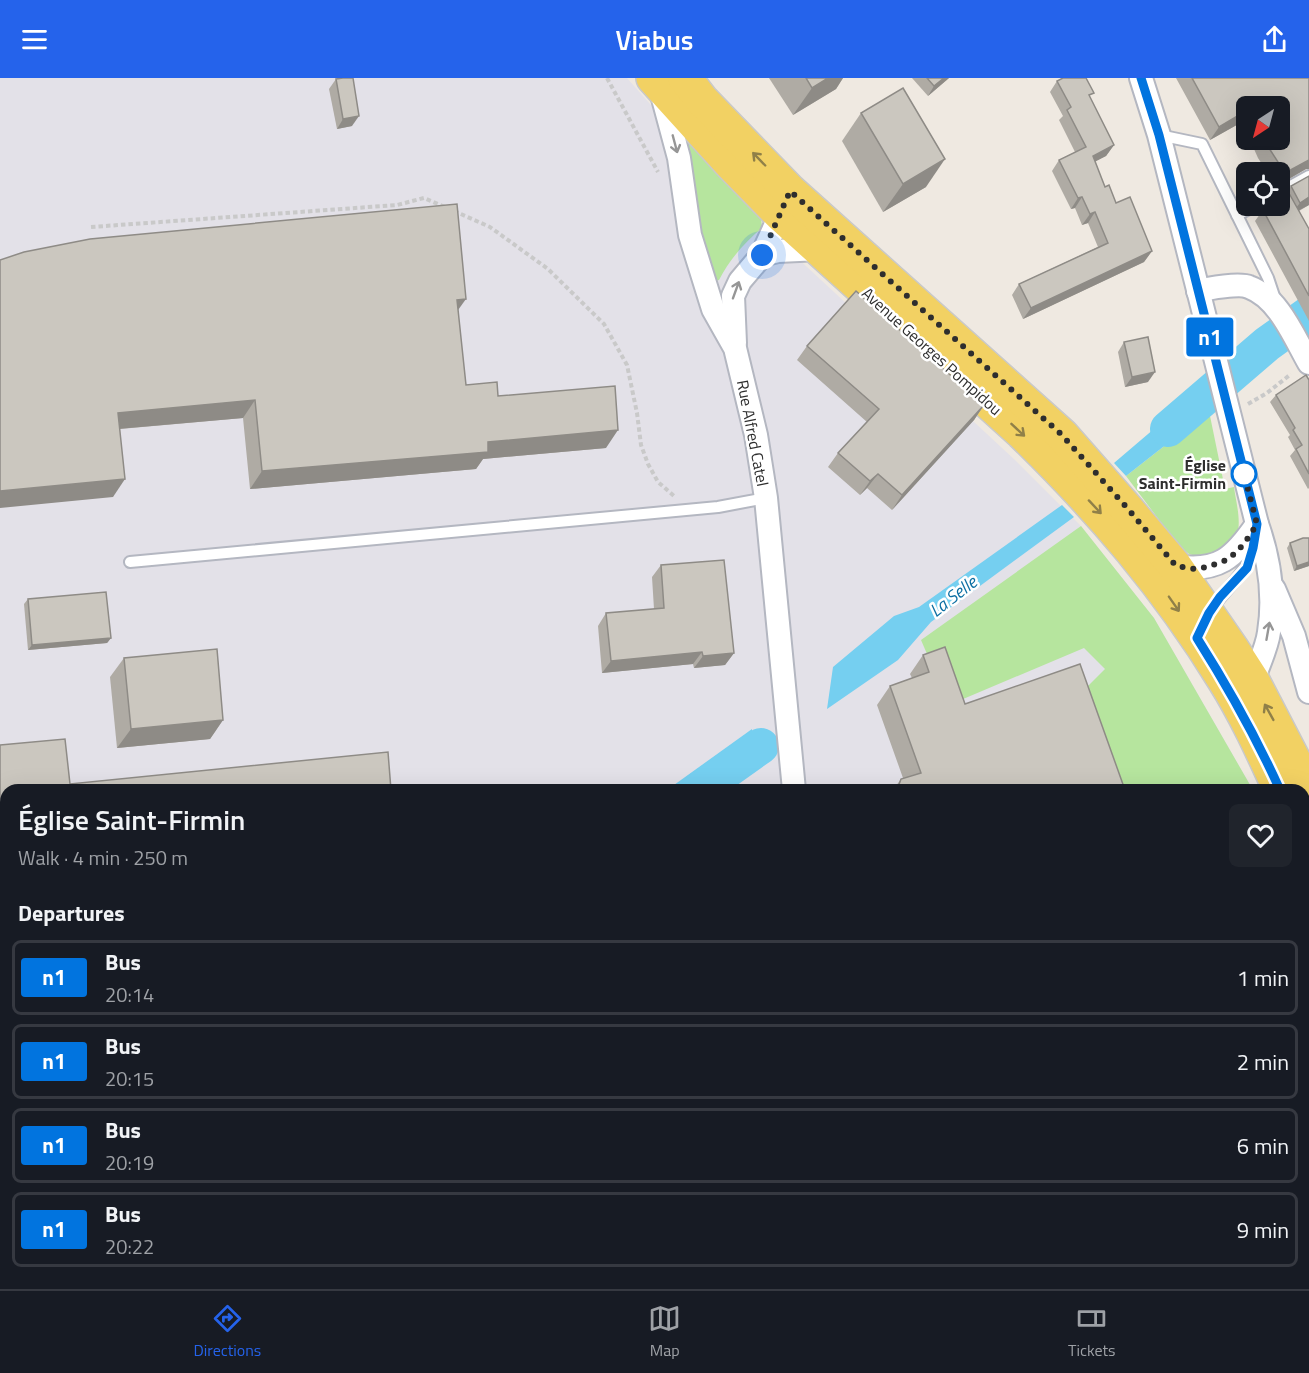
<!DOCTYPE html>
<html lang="en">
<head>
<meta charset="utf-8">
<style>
	:root { --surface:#171b24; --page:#20242c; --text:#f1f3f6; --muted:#9ea1a6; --line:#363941; --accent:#2563eb }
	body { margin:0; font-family:"Titillium Web",sans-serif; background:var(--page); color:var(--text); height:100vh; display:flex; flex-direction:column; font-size:22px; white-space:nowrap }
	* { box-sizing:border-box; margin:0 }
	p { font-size:20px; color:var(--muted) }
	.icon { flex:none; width:33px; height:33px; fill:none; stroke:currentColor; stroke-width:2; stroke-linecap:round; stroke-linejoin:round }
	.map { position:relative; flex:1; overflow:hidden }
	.drawer { position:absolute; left:0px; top:706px; width:1310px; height:506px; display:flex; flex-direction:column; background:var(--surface); border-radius:18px 18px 0 0; box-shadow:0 6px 24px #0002 }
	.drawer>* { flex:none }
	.badge { padding:0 12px; border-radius:4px; font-size:21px; line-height:39px }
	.needle { width:39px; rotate:216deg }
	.controls { position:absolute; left:1236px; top:18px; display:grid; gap:12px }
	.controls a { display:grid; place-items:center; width:54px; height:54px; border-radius:9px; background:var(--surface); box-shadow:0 6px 24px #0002; font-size:30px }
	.you { position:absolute; width:30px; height:30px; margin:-15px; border:4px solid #fff; border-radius:50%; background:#1a73e8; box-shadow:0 0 0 9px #1a73e833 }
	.map>.badge { position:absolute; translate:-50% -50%; box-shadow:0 0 0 3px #fff }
	h2 { padding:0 18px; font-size:22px; line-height:54px }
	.round { display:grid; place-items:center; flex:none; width:63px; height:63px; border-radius:9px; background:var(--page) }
	.overview { display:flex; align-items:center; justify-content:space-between; height:102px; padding:0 18px }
	h1 { font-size:28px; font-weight:600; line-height:45px }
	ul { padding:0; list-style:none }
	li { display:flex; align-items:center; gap:18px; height:75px; margin:0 12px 9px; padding:0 6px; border:3px solid var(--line); border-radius:9px }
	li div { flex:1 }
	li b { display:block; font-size:22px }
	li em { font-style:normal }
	li .badge { min-width:66px; font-weight:700; text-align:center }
	header { display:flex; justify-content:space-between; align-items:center; height:78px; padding:0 18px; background:var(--accent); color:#fff; font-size:27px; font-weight:600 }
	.tab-bar { display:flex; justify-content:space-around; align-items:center; height:84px; border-top:2px solid var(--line); background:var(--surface); font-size:16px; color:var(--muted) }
	.tab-bar a { display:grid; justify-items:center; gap:3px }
	.tab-bar .selected { color:var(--accent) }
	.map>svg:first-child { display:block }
	.industrial { fill:#e3e1e8 }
	.green { fill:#b6e59e }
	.water { fill:#75cff0 }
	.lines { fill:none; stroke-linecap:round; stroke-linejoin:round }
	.river { stroke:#75cff0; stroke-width:36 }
	.service-casing { stroke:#b4b7c1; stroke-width:14 }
	.minor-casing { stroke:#b4b7c1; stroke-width:26 }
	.primary-casing { stroke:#c9c9c9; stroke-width:36 }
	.path { stroke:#c9c9c9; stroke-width:4; stroke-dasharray:4.5 3; stroke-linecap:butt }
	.service { stroke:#fff; stroke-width:10 }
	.minor { stroke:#fff; stroke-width:22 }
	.primary { stroke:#f2d163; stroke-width:33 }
	.wall { fill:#afaba4 }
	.shaded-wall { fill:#8e8b86 }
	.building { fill:#cbc7bf; stroke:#8e8b86; stroke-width:1.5 }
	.oneway { stroke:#969696 }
	.oneway2 { stroke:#908048 }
	.line-casing { stroke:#fff; stroke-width:14 }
	.line { stroke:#0174df; stroke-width:9 }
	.walk { stroke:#2e2e2e; stroke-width:6; stroke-dasharray:0 10.8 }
	.stop-dot { fill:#fff; stroke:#0174df; stroke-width:3 }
	.labels { text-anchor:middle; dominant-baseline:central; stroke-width:5; stroke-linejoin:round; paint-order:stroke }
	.street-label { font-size:16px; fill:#2e2e2e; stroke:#fff }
	.stop-label { font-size:16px; font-weight:bold; fill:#2e2e2e; stroke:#fff; text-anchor:end }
	.water-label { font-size:18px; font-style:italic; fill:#0d6fa3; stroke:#fff }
</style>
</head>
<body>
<header><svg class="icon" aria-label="menu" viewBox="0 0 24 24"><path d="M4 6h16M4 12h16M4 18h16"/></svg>Viabus<svg class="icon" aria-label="share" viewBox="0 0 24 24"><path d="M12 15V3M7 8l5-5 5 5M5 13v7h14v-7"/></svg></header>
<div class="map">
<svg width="1309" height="1211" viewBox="0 0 1309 1211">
	<rect width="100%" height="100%" fill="#efe9e1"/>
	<path class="industrial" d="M0,0H627L737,124L1015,382L1081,448L1154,540L1253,712H6V1206H1304V846L1309,865V1211H0Z"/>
	<g class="green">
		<path d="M686,62L761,138L762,150C744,165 730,181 719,202L715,203L710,199L682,71Z"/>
		<path d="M1209,333L1225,411L1234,409C1236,426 1246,456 1229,469C1223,474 1211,477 1203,480L1189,476L1178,467L1126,398Z"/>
		<path d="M1081,448L1154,540L1253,712H1125L1081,615L1105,591L1084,570L949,627L921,562Z"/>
	</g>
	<g class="water">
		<path d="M1267,250L1280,272L1239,304L1233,279Z"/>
		<path d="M1202,304L1209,333L1126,398L1114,385L1175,333Z"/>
		<path d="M1062,427L1074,439L931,544L898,582L827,631L833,589L894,538L919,529Z"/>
		<path d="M752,651L755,685L718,712H667Z"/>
		<path d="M6,1189V1206H45L38,1211H0V1195Z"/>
	</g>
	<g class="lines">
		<g class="river">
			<path d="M1168,351L1267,266L1309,236"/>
			<path d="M699,712L761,668"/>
		</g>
		<defs>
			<g id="service">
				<path d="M1159,57L1202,66L1268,200L1275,221"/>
				<path d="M1280,114L1309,98"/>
				<path d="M1237,137L1255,128"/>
				<path d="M130,484L718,429L766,420"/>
				<path d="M1210,533C1230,504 1250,496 1255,458"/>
			</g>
			<g id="minor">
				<path d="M1141,0L1159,57L1257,446C1269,480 1275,517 1269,554C1267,570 1258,587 1253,603"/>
				<path d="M661,13L679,80L690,157L713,231L735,270L756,357L766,420L794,712"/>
				<path d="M762,177L786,124"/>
				<path d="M1198,213C1209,210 1240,205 1249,209C1279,220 1294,259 1309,285"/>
				<path d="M735,265L733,218L740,203L762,177L778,173L820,171"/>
				<path d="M1175,488C1218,495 1234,480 1257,446"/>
				<path d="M1274,511L1294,558L1309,614"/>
				<path d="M0,973H6"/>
				<path d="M801,1206H806"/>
			</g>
			<g id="primary">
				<path d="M653,0L730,85L780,136L1022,355C1100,431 1167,509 1224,602C1246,637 1263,675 1280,712"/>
				<path d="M685,0L702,22L790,113L1062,357L1127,431L1175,488L1233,572L1253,603L1309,711"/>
				<path d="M1304,769L1309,785"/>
			</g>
		</defs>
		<use href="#service" class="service-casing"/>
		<use href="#minor" class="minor-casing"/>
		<use href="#primary" class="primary-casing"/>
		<g class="path">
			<path d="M607,0L658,94"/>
			<path d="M454,133L490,149L548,191L604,246L627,287L637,335L641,367L648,386L658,404L674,418"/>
			<path d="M91,149L397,127L424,120L445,129"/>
			<path d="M1248,326L1267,315L1291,296"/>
			<path d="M858,1206L859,1211"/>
		</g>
		<use href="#service" class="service"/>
		<use href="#minor" class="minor"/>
		<use href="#primary" class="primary"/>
	</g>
	<g class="wall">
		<path d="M769,0H843L836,11L793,37Z"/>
		<path d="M912,0H949L928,18Z"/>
		<path d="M1176,0H1309V91H1306L1280,106V94H1267L1258,80L1250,62H1280V28H1246V53L1242,44L1210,62Z"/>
		<path d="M336,1L352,48L337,51L329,11Z"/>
		<path d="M1057,3L1090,20L1114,67L1106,78L1095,83L1105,109L1152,173L1144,184L1023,241L1012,217L1019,206L1098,169L1088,145L1082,147L1075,130L1071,131L1052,93L1059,82L1075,74L1059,42L1063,38L1050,14Z"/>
		<path d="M861,35L926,109L883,134L842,63Z"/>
		<path d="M1309,98V127L1299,133L1309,151V243L1255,143L1263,132L1282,121L1291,108Z"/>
		<path d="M0,182L458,232L466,307L498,318L606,370L483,381L476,391L250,411L243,340L120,351L113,419Z"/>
		<path d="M1124,264L1148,304L1125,309L1118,274Z"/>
		<path d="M807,268L984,327L974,342L892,432L867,410L860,417L828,389L838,375L867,344L797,282Z"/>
		<path d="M1309,302V410L1308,411L1290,378L1295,372L1288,359L1290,357L1270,324L1276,317Z"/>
		<path d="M1290,465L1309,488L1294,493L1287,470Z"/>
		<path d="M661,487L734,575L725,587L694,590L693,586L602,595L598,548L606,535L654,531L652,499Z"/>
		<path d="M28,521L111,560L107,565L28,572L24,526Z"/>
		<path d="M923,577L965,626L1125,712H893L901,701L903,700L877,627L890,608L912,600L910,596Z"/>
		<path d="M124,580L223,642L210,661L117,670L110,599Z"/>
		<path d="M1309,1045V1211H1218L1217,1206H1304Z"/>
		<path d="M316,1206H664L663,1211H315Z"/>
		<path d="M707,1206H749L750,1211H710Z"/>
		<path d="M960,1206H1178L1176,1211H960Z"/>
	</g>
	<g class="shaded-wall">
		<path d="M828,0H843L836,11L793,37L812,10Z"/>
		<path d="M944,0H949L928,18L934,8Z"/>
		<path d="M1246,33V37L1242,44L1210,62L1219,49Z"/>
		<path d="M359,38L352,48L337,51L343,41Z"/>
		<path d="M1114,67L1106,78L1085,89L1093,78Z"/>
		<path d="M945,81L926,109L883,134L903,106Z"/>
		<path d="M1309,82V91H1306L1280,106V103L1285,95Z"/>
		<path d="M1082,119L1075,130L1071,131L1078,120Z"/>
		<path d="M1309,119V127L1290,137L1300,125Z"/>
		<path d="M1095,134L1088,145L1082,147L1090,136Z"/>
		<path d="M1152,173L1144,184L1023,241L1031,230Z"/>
		<path d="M466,221L453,239L457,222Z"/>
		<path d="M1155,294L1148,304L1125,309L1132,299Z"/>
		<path d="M255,322L243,340L106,352L118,335Z"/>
		<path d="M984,327L974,342L892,432L902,417Z"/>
		<path d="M618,352L606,370L483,381L476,391L250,411L262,393L488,364Z"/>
		<path d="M878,396L867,410L860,417L870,403Z"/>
		<path d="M125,401L113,419L0,430V413Z"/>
		<path d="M1309,484V488L1294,493L1297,488Z"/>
		<path d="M111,560L107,565L28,572L32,567Z"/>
		<path d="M702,574L693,586L602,595L611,583Z"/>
		<path d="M734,575L725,587L694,590L703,578Z"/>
		<path d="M223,642L210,661L117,670L131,651Z"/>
		<rect x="0" y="783" width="6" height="14"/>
		<path d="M1304,957H1309L1308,966H1304Z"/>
		<path d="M1304,1193H1309V1211H1224L1228,1206H1304Z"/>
		<path d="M1178,1208L1176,1211H1140Z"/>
	</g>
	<g class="building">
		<path d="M343,0H353L359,38L343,41L336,1Z"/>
		<path d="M806,0H828L812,10Z"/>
		<path d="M927,0H944L934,8Z"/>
		<path d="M1063,0H1086L1094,15L1089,17L1114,67L1093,78L1105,109L1109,107L1116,125L1130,119L1152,173L1031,230L1019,206L1108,165L1095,134L1090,136L1082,119L1078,120L1059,82L1086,69L1067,32L1071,29L1057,3Z"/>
		<path d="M1192,0H1309V82L1285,95L1267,67L1265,62H1280V28H1246V33L1219,49Z"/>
		<path d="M903,10L945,81L903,106L861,35Z"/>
		<path d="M1309,98V119L1300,125L1291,108Z"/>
		<path d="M1290,117L1309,151V218L1263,132L1271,128H1280V123Z"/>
		<path d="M457,126L466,221L457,222L466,307L497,304L498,318L615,308L618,352L488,364V374L262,393L255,322L118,335L125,401L0,413V182L24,174L90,161Z"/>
		<path d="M856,213L984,327L902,417L878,396L870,403L838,375L879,331L807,268Z"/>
		<path d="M1148,259L1155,294L1132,299L1124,264Z"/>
		<path d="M1306,297L1309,302V396L1296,371L1302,367L1293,352L1295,350L1276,317Z"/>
		<path d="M1303,460H1309V484L1297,488L1290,465Z"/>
		<path d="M724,482L734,575L703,578L702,574L611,583L606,535L664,530L661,487Z"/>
		<path d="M106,514L111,560L32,567L28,521Z"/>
		<path d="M945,569L965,626L1080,586L1125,712H897L901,701L921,695L890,608L929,594L923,577Z"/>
		<path d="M217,571L223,642L131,651L124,580Z"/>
		<path d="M65,661L70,706L388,674L391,712H6V783H0V667Z"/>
		<path d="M1304,933L1309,936V957H1304Z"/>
		<rect x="1304" y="1045" width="5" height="148"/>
		<path d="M324,1206H664L663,1211H324Z"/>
		<path d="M720,1206H749L751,1210L749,1211H724Z"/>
		<path d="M975,1206H1178V1208L1140,1211H975Z"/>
	</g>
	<defs><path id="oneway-shaft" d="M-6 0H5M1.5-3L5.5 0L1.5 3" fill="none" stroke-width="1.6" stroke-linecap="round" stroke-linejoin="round" transform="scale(1.5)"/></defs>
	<g class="oneway">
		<use href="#oneway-shaft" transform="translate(675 66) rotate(75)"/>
		<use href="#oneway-shaft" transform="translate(736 212) rotate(-70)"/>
		<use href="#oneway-shaft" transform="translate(1268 553) rotate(-80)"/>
	</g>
	<g class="oneway2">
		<use href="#oneway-shaft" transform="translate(759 81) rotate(-134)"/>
		<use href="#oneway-shaft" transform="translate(1018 352) rotate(43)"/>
		<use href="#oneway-shaft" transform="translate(1095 429) rotate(47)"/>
		<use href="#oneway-shaft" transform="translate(1174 526) rotate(55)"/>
		<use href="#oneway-shaft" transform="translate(1269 634) rotate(-119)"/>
	</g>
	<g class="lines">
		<defs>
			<path id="line" d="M1141,0L1159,57L1257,446L1253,470L1247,490L1220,519L1209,535L1197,560C1228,609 1256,659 1280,712"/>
		</defs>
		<use href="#line" class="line-casing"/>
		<use href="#line" class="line"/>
		<path class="walk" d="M762,177L790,113L1062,357L1128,431L1176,488L1194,491L1207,489L1229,481L1244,466L1257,446L1243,392L1244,396"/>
	</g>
	<circle class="stop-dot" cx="1244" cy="396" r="12"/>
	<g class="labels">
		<g class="street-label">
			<text transform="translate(932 273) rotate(42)">Avenue Georges Pompidou</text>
			<text transform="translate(753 355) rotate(79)">Rue Alfred Catel</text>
		</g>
		<g class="stop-label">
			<text x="1226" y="387">Église<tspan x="1226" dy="18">Saint-Firmin</tspan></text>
		</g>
		<g class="water-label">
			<text transform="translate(953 518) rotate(-38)">La Selle</text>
		</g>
	</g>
</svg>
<div class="controls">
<a><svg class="needle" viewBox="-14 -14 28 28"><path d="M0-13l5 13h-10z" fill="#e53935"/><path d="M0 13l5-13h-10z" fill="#9ea1a6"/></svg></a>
<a><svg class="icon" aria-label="locate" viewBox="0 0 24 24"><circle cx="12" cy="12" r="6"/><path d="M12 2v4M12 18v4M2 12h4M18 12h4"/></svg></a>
</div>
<div class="you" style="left:762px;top:177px"></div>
<b class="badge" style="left:1210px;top:259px;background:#0174df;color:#fff">n1</b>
<section class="drawer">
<div class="overview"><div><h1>Église Saint-Firmin</h1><p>Walk · 4 min · 250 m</p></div><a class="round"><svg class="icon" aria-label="heart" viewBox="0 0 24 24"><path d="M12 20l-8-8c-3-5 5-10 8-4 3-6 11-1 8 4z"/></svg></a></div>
<h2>Departures</h2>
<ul>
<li><span class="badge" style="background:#0174df;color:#fff">n1</span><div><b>Bus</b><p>20:14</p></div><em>1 min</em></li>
<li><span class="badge" style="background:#0174df;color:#fff">n1</span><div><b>Bus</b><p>20:15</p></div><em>2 min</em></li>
<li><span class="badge" style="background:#0174df;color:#fff">n1</span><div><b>Bus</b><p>20:19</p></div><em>6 min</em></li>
<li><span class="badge" style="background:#0174df;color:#fff">n1</span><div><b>Bus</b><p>20:22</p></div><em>9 min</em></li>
</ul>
</section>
</div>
<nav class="tab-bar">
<a class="selected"><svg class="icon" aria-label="directions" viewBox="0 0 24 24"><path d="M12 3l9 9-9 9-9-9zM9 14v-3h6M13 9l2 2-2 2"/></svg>Directions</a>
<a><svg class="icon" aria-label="map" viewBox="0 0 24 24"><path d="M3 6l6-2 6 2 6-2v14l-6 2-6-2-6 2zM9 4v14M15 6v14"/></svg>Map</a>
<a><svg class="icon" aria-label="tickets" viewBox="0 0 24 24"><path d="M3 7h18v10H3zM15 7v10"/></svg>Tickets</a>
</nav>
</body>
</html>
